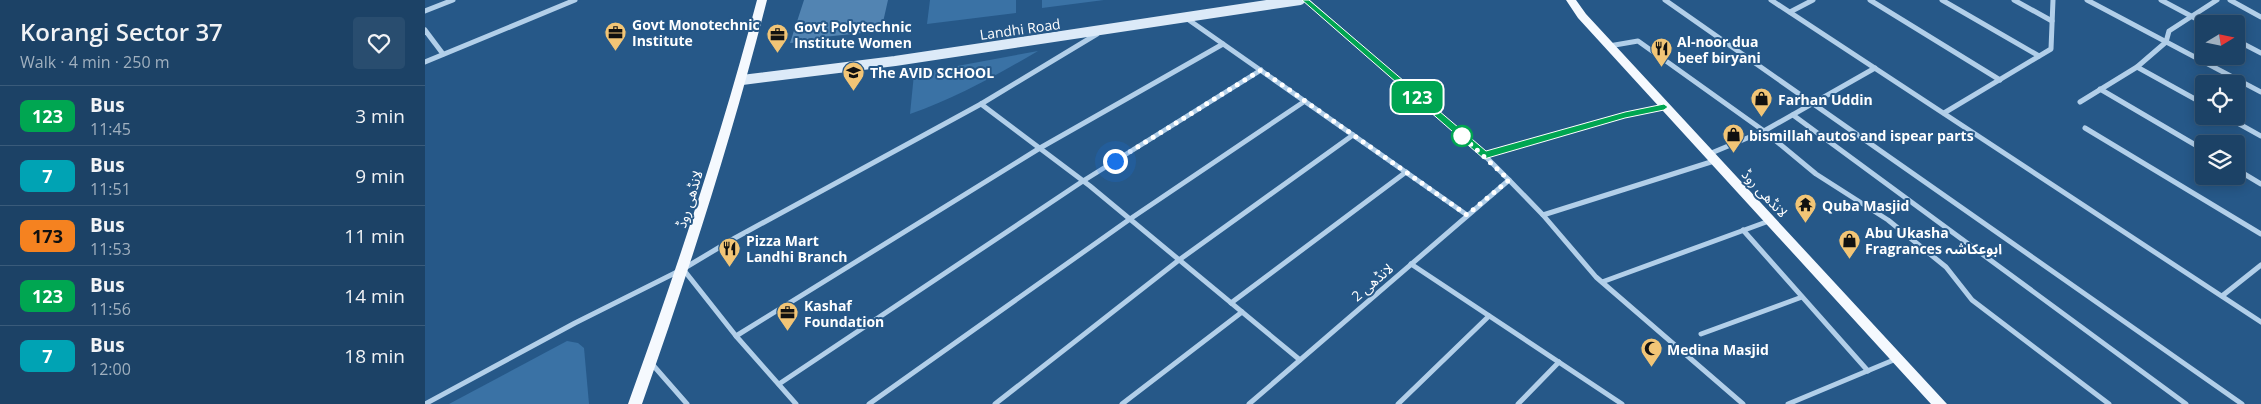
<!DOCTYPE html>
<html lang="en">
<head>
<meta charset="utf-8">
<style>
	:root { --surface:#1c4266; --page:#294d6f; --text:#f1f3f6; --muted:#a0b0bf; --line:#3a5b7a }
	body { margin:0; font-family:"Open Sans","Noto Sans Arabic",sans-serif; background:var(--page); color:var(--text); height:100vh; display:flex; flex-direction:column; font-size:19px; white-space:nowrap }
	* { box-sizing:border-box; margin:0 }
	p { font-size:16px; color:var(--muted) }
	.icon { flex:none; width:28px; height:28px; fill:none; stroke:currentColor; stroke-width:2; stroke-linecap:round; stroke-linejoin:round }
	.map { position:relative; flex:1; overflow:hidden }
	.panel { display:flex; flex-direction:column; background:var(--surface); width:425px }
	.panel>* { flex:none }
	.badge { padding:0 10px; border-radius:8px; font-size:18px; line-height:32px }
	.needle { width:32px; rotate:80deg }
	.controls { position:absolute; left:1770px; top:15px; display:grid; gap:10px }
	.controls a { display:grid; place-items:center; width:50px; height:50px; border-radius:5px; background:var(--surface); box-shadow:0 2px 12px #0003,0 0 0 1px var(--line); font-size:25px }
	.you { position:absolute; width:25px; height:25px; margin:-12px; border:4px solid #fff; border-radius:50%; background:#1a73e8; box-shadow:0 0 0 8px #1a73e833 }
	.map>.badge { position:absolute; translate:-50% -50%; box-shadow:0 0 0 2px #fff }
	.round { display:grid; place-items:center; flex:none; width:52px; height:52px; border-radius:5px; background:var(--page) }
	.overview { display:flex; align-items:center; justify-content:space-between; height:85px; padding:0 20px }
	h1 { font-size:24px; font-weight:600; line-height:38px }
	ul { padding:0; list-style:none }
	li { display:flex; align-items:center; gap:15px; height:60px; padding:0 20px; border-top:1px solid var(--line) }
	li div { flex:1 }
	li b { display:block; font-size:19px }
	li em { font-style:normal }
	li .badge { min-width:55px; font-weight:700; text-align:center }
	main { display:flex; flex:1; min-height:0 }
	.map>svg:first-child { display:block }
	.green { fill:#3a72a5 }
	.building { fill:#5284b2 }
	.lines { fill:none; stroke-linecap:round; stroke-linejoin:round }
	.street { stroke:#b2cfe9; stroke-width:5 }
	.secondary { stroke:#dceaf8; stroke-width:10 }
	.primary { fill:#f5f9fe; fill-rule:evenodd }
	.line { fill:#00a651; stroke:#fff }
	.walk { stroke:#fff; stroke-width:5; stroke-dasharray:0 9 }
	.stop-dot { fill:#fff; stroke:#00a651; stroke-width:2.5 }
	.labels { text-anchor:middle; dominant-baseline:central; stroke-width:4; stroke-linejoin:round; paint-order:stroke }
	.poi-label { font-size:14px; font-weight:bold; fill:#fff; stroke:#265888; text-anchor:start }
	.street-label { font-size:14px; fill:#fff; stroke:#265888 }
</style>
</head>
<body>
<main>
<section class="panel">
<div class="overview"><div><h1>Korangi Sector 37</h1><p>Walk · 4 min · 250 m</p></div><a class="round"><svg class="icon" aria-label="heart" viewBox="0 0 24 24"><path d="M12 20l-8-8c-3-5 5-10 8-4 3-6 11-1 8 4z"/></svg></a></div>
<ul>
<li><span class="badge" style="background:#00a651;color:#fff">123</span><div><b>Bus</b><p>11:45</p></div><em>3 min</em></li>
<li><span class="badge" style="background:#00a3b4;color:#fff">7</span><div><b>Bus</b><p>11:51</p></div><em>9 min</em></li>
<li><span class="badge" style="background:#f58220;color:#111">173</span><div><b>Bus</b><p>11:53</p></div><em>11 min</em></li>
<li><span class="badge" style="background:#00a651;color:#fff">123</span><div><b>Bus</b><p>11:56</p></div><em>14 min</em></li>
<li><span class="badge" style="background:#00a3b4;color:#fff">7</span><div><b>Bus</b><p>12:00</p></div><em>18 min</em></li>
</ul>
</section>
<div class="map">
<svg width="1836" height="404" viewBox="0 0 1836 404">
	<rect width="100%" height="100%" fill="#265888"/>
	<g class="green">
		<path d="M505,0H591V13L502,24Z"/>
		<path d="M617,0H679L617,8Z"/>
		<path d="M613,51C570,76 531,98 485,114L489,74Z"/>
		<path d="M142,341L153,343L159,348L164,404H24Z"/>
	</g>
	<path class="building" d="M379,0H463L456,31L398,37L397,40L365,43Z"/>
	<g class="lines">
		<g class="street">
			<path d="M1240,0L1817,404"/>
			<path d="M1346,0L1836,322"/>
			<path d="M1445,0L1575,80"/>
			<path d="M1517,0L1614,56"/>
			<path d="M1589,0L1627,21"/>
			<path d="M1662,0L1836,92"/>
			<path d="M1736,0L1781,24"/>
			<path d="M1805,0L1836,17"/>
			<path d="M0,11L28,0"/>
			<path d="M1365,12L1388,0"/>
			<path d="M761,18L1042,215"/>
			<path d="M0,30L18,54"/>
			<path d="M1811,40L1836,53"/>
			<path d="M1184,46L1213,41L1339,131L1391,174L1463,220L1521,267L1547,300L1684,404"/>
			<path d="M0,62L150,0"/>
			<path d="M1712,67L1779,104"/>
			<path d="M1675,89L1779,150"/>
			<path d="M1655,102L1712,67L1741,42L1744,31L1792,0"/>
			<path d="M556,104L665,186L875,360"/>
			<path d="M1519,113L1626,49L1628,0"/>
			<path d="M1368,115L1761,404"/>
			<path d="M1800,116L1836,136"/>
			<path d="M1660,128L1836,234"/>
			<path d="M1284,154L1339,131L1450,68"/>
			<path d="M1059,155L1200,115L1239,107"/>
			<path d="M1811,169L1836,184"/>
			<path d="M1084,180L1118,215L1289,161"/>
			<path d="M1118,215L1171,277L1318,404"/>
			<path d="M1318,230L1443,371"/>
			<path d="M986,264L1197,404"/>
			<path d="M258,269L311,336L371,404"/>
			<path d="M1177,282L1344,221"/>
			<path d="M1797,296L1836,265"/>
			<path d="M806,303L981,172"/>
			<path d="M1276,334L1377,297"/>
			<path d="M311,336L615,148L798,44"/>
			<path d="M227,364L262,404"/>
			<path d="M354,384L658,181L836,70"/>
			<path d="M0,404L150,323L258,269L310,238L556,104L672,34"/>
			<path d="M444,404L705,219L880,101"/>
			<path d="M570,404L754,260L928,135"/>
			<path d="M697,404L817,312"/>
			<path d="M824,404L1084,180L1059,155L881,0"/>
			<path d="M973,404L1064,316"/>
			<path d="M1093,404L1134,362"/>
			<path d="M1363,404L1471,359"/>
		</g>
		<path class="secondary" d="M317,80L470,61L875,0"/>
		<g class="primary">
			<path d="M332,0H342C307,137 264,271 217,404H203C251,271 296,137 332,0Z"/>
			<path d="M1141,0H1151L1161,14L1522,404H1506L1153,18Z"/>
		</g>
	</g>
	<path class="line" d="M877,0H884L1061,151L1200,112L1239,104L1243,107L1239,110L1200,118L1059,159Z"/>
	<g class="lines">
		<path class="walk" d="M690,161L836,70L1042,215L1084,180L1037,136"/>
	</g>
	<defs>
		<symbol id="office-pin" viewBox="-11 -11 22 30"><path d="M0 17L-7.5 6A9.5 9.5 0 1 1 7.5 6Z" fill="#f2c576" stroke="#265888"/><path d="M-6-3h4V-5.5h4V-3h4V5H-6ZM-1-4.5V-3h2v-1.5ZM-6 0V1H6V0Z" fill="#111"/></symbol>
		<symbol id="restaurant-pin" viewBox="-11 -11 22 30"><path d="M0 17L-7.5 6A9.5 9.5 0 1 1 7.5 6Z" fill="#f2c576" stroke="#265888"/><path d="M-5-6h1v4h1v-4h1v4h1v-4h1v5L-1.5 .5V6h-2V.5L-5-1ZM5-6V6H3V1.5H1.5Q1.5-4 5-6Z" fill="#111"/></symbol>
		<symbol id="school-pin" viewBox="-11 -11 22 30"><path d="M0 17L-7.5 6A9.5 9.5 0 1 1 7.5 6Z" fill="#f2c576" stroke="#265888"/><path d="M0-5L7-2L0 1L-7-2ZM-4 1L0 2.5L4 1V4Q0 6-4 4Z" fill="#111"/></symbol>
		<symbol id="shop-pin" viewBox="-11 -11 22 30"><path d="M0 17L-7.5 6A9.5 9.5 0 1 1 7.5 6Z" fill="#f2c576" stroke="#265888"/><path d="M-5-2.5h2.3a2.7 3.5 0 0 1 5.4 0H5L5.5 6h-11ZM-1.5-2.5h3a1.5 2.3 0 0 0-3 0Z" fill="#111"/></symbol>
		<symbol id="temple-pin" viewBox="-11 -11 22 30"><path d="M0 17L-7.5 6A9.5 9.5 0 1 1 7.5 6Z" fill="#f2c576" stroke="#265888"/><path d="M0-6L5-2H3V0L6.5 2.5H4V6H1.5V3h-3V6H-4V2.5H-6.5L-3 0V-2H-5Z" fill="#111"/></symbol>
		<symbol id="mosque-pin" viewBox="-11 -11 22 30"><path d="M0 17L-7.5 6A9.5 9.5 0 1 1 7.5 6Z" fill="#f2c576" stroke="#265888"/><path d="M3.5-4.9A6 6 0 1 0 3.5 4.9A5 5 0 1 1 3.5-4.9Z" fill="#111"/></symbol>
	</defs>
	<g fill-rule="evenodd">
		<use href="#office-pin" x="178" y="20" width="25" height="34"/>
		<use href="#office-pin" x="340" y="22" width="25" height="34"/>
		<use href="#restaurant-pin" x="1224" y="36" width="25" height="34"/>
		<use href="#school-pin" x="416" y="60" width="25" height="34"/>
		<use href="#shop-pin" x="1324" y="86" width="25" height="34"/>
		<use href="#shop-pin" x="1296" y="122" width="25" height="34"/>
		<use href="#temple-pin" x="1368" y="192" width="25" height="34"/>
		<use href="#shop-pin" x="1412" y="228" width="25" height="34"/>
		<use href="#restaurant-pin" x="292" y="236" width="25" height="34"/>
		<use href="#office-pin" x="350" y="300" width="25" height="34"/>
		<use href="#mosque-pin" x="1214" y="336" width="25" height="34"/>
	</g>
	<circle class="stop-dot" cx="1037" cy="136" r="10"/>
	<g class="labels">
		<g class="poi-label">
			<text x="207" y="24">Govt Monotechnic<tspan x="207" dy="16">Institute</tspan></text>
			<text x="369" y="26">Govt Polytechnic<tspan x="369" dy="16">Institute Women</tspan></text>
			<text x="1252" y="41">Al-noor dua<tspan x="1252" dy="16">beef biryani</tspan></text>
			<text x="445" y="72">The AVID SCHOOL</text>
			<text x="1353" y="99">Farhan Uddin</text>
			<text x="1324" y="135">bismillah autos and ispear parts</text>
			<text x="1397" y="205">Quba Masjid</text>
			<text x="1440" y="232">Abu Ukasha<tspan x="1440" dy="16">Fragrances ابوعکاشہ</tspan></text>
			<text x="321" y="240">Pizza Mart<tspan x="321" dy="16">Landhi Branch</tspan></text>
			<text x="379" y="305">Kashaf<tspan x="379" dy="16">Foundation</tspan></text>
			<text x="1242" y="349">Medina Masjid</text>
		</g>
		<g class="street-label">
			<text transform="translate(595 29) rotate(-8)">Landhi Road</text>
			<text transform="translate(1340 193) rotate(47)">لانڈھی روڈ</text>
			<text transform="translate(264 199) rotate(-73)">لانڈھی روڈ</text>
			<text transform="translate(947 282) rotate(-41)">لانڈھی 2</text>
		</g>
	</g>
</svg>
<div class="controls">
<a><svg class="needle" viewBox="-14 -14 28 28"><path d="M0-13l5 13h-10z" fill="#e53935"/><path d="M0 13l5-13h-10z" fill="#a0b0bf"/></svg></a>
<a><svg class="icon" aria-label="locate" viewBox="0 0 24 24"><circle cx="12" cy="12" r="6"/><path d="M12 2v4M12 18v4M2 12h4M18 12h4"/></svg></a>
<a><svg class="icon" aria-label="layers" viewBox="0 0 24 24"><path d="M12 4l9 5-9 5-9-5zM3 14l9 5 9-5"/></svg></a>
</div>
<div class="you" style="left:690px;top:161px"></div>
<b class="badge" style="left:992px;top:97px;background:#00a651;color:#fff">123</b>
</div>
</main>
</body>
</html>
